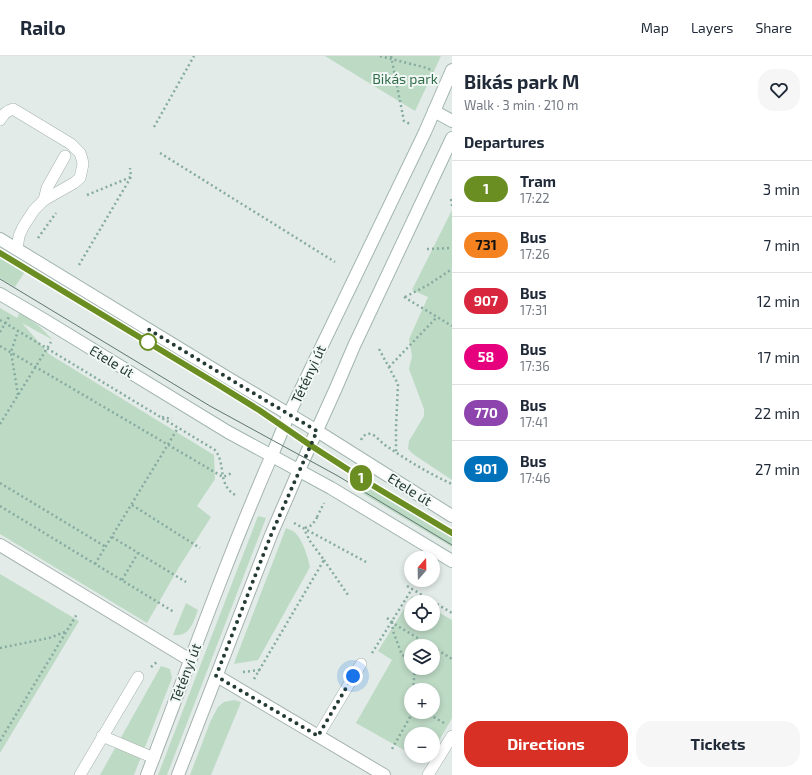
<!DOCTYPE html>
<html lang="en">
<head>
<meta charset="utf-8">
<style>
	:root { --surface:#fff; --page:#f6f6f7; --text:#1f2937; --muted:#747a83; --line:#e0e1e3; --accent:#d93025 }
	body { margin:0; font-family:"Exo 2",sans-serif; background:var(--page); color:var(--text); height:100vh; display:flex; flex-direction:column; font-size:15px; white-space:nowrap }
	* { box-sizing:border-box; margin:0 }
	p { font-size:13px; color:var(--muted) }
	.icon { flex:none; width:22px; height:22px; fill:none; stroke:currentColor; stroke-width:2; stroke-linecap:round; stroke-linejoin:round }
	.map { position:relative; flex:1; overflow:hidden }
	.details { display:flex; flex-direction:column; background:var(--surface); width:360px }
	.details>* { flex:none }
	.badge { padding:0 8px; border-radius:13px; font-size:14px; line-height:26px }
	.needle { width:26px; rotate:20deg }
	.buttons { position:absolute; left:404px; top:495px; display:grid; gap:8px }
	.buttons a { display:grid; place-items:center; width:36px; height:36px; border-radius:50%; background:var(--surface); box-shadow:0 2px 6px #0003; font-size:20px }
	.you { position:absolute; width:20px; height:20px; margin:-10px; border:3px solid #fff; border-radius:50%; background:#1a73e8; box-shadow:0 0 0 6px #1a73e833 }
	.map>.badge { position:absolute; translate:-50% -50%; box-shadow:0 0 0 2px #fff }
	h2 { padding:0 12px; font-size:15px; line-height:36px }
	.round { display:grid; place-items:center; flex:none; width:42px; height:42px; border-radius:16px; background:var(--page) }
	.headline { display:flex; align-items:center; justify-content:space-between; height:68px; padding:0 12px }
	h1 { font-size:19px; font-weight:700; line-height:30px }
	.primary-button { display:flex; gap:8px; margin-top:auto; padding:8px 12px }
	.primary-button a { flex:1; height:46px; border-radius:16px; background:var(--accent); color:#fff; font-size:16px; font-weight:700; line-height:46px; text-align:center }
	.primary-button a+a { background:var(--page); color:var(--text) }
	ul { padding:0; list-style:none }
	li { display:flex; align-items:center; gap:12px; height:56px; padding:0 12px; border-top:1px solid var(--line) }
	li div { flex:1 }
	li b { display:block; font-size:15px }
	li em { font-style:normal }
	li .badge { min-width:44px; font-weight:700; text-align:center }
	header { display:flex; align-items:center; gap:24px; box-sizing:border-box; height:56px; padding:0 20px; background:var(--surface); border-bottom:1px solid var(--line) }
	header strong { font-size:19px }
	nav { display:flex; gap:22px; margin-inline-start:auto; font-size:14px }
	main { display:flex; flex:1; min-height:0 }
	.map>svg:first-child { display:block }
	.green { fill:#bddac5; fill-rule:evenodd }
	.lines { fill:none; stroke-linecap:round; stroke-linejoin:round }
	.service-casing { stroke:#a5b2ae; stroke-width:12 }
	.minor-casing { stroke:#a5b2ae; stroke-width:14 }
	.tertiary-casing { stroke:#a5b2ae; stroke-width:14 }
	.secondary-casing { stroke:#a2b5af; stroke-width:14 }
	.path { stroke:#86aba0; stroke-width:2.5; stroke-dasharray:2 3; stroke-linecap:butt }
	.service { stroke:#fff; stroke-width:11 }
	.minor { stroke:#fff; stroke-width:12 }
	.tertiary { stroke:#fff; stroke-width:12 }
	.secondary { stroke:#fff; stroke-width:12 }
	.tram { stroke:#5f7670; stroke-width:1 }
	.line-casing { stroke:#fff; stroke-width:9 }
	.line { stroke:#6b8e23; stroke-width:6 }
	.walk { stroke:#243a34; stroke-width:4; stroke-dasharray:0 7.2 }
	.stop-dot { fill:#fff; stroke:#6b8e23; stroke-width:2 }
	.labels { text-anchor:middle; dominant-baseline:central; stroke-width:4; stroke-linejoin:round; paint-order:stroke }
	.park-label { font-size:14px; fill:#326d4a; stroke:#f2f8f5 }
	.street-label { font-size:14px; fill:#243a34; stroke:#f2f8f5 }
</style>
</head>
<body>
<header>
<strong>Railo</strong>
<nav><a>Map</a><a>Layers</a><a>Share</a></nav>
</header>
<main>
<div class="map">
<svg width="452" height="719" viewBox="0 0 452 719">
	<rect width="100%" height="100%" fill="#e2ebe7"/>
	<g class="green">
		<path d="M325,0H441L415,55Z"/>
		<path d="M452,154V424L413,398L408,393L409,385L424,360V353L409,313L412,300L409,283L428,241L412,234Z"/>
		<path d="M0,199L26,214L15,231L0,222Z"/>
		<path d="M0,252L17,262L20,256L40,271L53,284L22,267L49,298L214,399L215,423L197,450L211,461L179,511L147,567L0,478Z"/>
		<path d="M369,425L452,475V491L362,437Z"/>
		<path d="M258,460L266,462L167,719H158Z"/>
		<path d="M286,472C288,473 291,474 293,475C302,481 308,501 310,511L258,604L234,608L236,602Z"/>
		<path d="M0,518L79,565L0,697Z"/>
		<path d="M412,540L422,546H411V568H433V553L452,564V662L433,695V678H411V698L356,667L392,604L378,595ZM411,590H433V612H411ZM411,634H433V656H411Z"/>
		<path d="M186,547L198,554C193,567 190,581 173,579Z"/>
		<path d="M161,610L170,613L172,622L134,719H100Z"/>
		<path d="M234,644L241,646L211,719H190L211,664L218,651L224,646Z"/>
	</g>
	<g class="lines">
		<defs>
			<g id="service">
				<path d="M0,64C4,58 6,55 13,53L71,88L80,97L82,103L83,108L80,122L74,127L44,144L34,154L23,171L19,180L17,193"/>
				<path d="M44,144L47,132L65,100"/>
				<path d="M102,680L154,702"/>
				<path d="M318,680L361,608"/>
				<path d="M80,719L138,621"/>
				<path d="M428,719L452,680"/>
			</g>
			<g id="minor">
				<path d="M0,489L190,604"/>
				<path d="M217,620L384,719"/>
			</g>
			<g id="tertiary">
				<path d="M147,719C188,612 226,504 272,399"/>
				<path d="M178,719L271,479L299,414"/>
			</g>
			<g id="secondary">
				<path d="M434,55L452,65"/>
				<path d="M0,183L228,322L317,375L452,460"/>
				<path d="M0,238L46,265L228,376L331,432L452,505"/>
				<path d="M272,399L289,358L425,76L452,14"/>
				<path d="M299,414L336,332L354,290L452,82"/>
			</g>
		</defs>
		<use href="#service" class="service-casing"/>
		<use href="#minor" class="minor-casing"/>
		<use href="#tertiary" class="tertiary-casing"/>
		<use href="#secondary" class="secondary-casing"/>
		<g class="path">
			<path d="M380,0L427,12L433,15"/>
			<path d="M391,0L404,65L410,68"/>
			<path d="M154,71L194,0"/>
			<path d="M160,97L335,206"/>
			<path d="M87,139L131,121"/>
			<path d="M451,143L452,150"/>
			<path d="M38,182L56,157"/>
			<path d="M427,193L452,192"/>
			<path d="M79,209L131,121L130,112"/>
			<path d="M404,241L452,270"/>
			<path d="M405,241L428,229L452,213"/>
			<path d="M0,264L215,394C227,409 216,429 237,440"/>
			<path d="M0,276L9,261"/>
			<path d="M0,290L223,421L232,417"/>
			<path d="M379,293L398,328L396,372V396"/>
			<path d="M389,311L437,261"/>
			<path d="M18,339L11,296L18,275"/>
			<path d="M162,361L172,363"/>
			<path d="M0,368L51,286"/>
			<path d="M361,384C363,380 366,377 371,378C376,379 382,388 388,391C408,405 430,418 452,428"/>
			<path d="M0,427L106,491"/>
			<path d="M132,449L200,492"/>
			<path d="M0,450L174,556"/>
			<path d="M317,461L324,447"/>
			<path d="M294,467L368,507"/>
			<path d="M305,472L312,469L318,460"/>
			<path d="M112,481L186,526"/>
			<path d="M324,504L348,539"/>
			<path d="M95,508L178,372"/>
			<path d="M122,524L138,497"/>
			<path d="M407,530L452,557"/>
			<path d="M387,562L396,569L431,590"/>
			<path d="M392,566L393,575L402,599L411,603"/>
			<path d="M433,591L452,603"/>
			<path d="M0,592L49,582L65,576"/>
			<path d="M372,597L412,533"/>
			<path d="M151,611L158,605"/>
			<path d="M243,616L260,614"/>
			<path d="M254,623L324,504L310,485L304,473"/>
			<path d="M413,634L415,612"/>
			<path d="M425,656L444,667"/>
			<path d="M0,685L77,558"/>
			<path d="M392,693L410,661L411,652"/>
		</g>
		<use href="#service" class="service"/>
		<use href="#minor" class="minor"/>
		<use href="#tertiary" class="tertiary"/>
		<use href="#secondary" class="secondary"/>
		<g class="tram">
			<path d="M0,197L217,328L259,354L310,389L372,429L452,477"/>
			<path d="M0,223L210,350L338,420L452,489"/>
		</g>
	</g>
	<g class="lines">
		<defs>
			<path id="line" d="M0,197L217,328L259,354L310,389L372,429L452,477"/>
		</defs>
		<use href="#line" class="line-casing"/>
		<use href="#line" class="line"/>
		<path class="walk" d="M148,286V273L228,322L317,375L271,479L216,620L318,680L353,620"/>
	</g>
	<circle class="stop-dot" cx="148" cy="286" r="8"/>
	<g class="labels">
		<g class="park-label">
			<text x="405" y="22">Bikás park</text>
		</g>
		<g class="street-label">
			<text transform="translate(112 305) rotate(31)">Etele út</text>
			<text transform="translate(308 318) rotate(-65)">Tétényi út</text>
			<text transform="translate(410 433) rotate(32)">Etele út</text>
			<text transform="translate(185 617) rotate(-69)">Tétényi út</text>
		</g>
	</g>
</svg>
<div class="buttons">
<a><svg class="needle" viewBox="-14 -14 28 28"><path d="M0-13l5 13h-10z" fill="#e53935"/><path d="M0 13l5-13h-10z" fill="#747a83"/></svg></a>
<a><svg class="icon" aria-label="locate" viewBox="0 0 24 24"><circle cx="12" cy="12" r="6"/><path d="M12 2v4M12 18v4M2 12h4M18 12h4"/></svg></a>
<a><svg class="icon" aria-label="layers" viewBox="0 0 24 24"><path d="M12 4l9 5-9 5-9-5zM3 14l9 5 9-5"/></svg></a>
<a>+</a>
<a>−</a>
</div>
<div class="you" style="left:353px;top:620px"></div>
<b class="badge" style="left:361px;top:422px;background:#6b8e23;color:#fff">1</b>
</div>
<section class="details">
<div class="headline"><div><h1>Bikás park M</h1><p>Walk · 3 min · 210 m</p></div><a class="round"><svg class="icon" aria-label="heart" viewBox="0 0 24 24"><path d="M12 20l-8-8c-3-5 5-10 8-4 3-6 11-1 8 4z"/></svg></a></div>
<h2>Departures</h2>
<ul>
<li><span class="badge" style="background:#6b8e23;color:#fff">1</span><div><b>Tram</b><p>17:22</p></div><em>3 min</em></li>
<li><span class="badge" style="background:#f58220;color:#111">731</span><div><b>Bus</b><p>17:26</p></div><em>7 min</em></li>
<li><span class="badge" style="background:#d7263d;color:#fff">907</span><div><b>Bus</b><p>17:31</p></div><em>12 min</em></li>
<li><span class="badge" style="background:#e6007e;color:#fff">58</span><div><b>Bus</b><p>17:36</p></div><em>17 min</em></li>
<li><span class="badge" style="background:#8e44ad;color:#fff">770</span><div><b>Bus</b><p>17:41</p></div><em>22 min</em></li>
<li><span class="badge" style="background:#0072bc;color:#fff">901</span><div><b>Bus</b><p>17:46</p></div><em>27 min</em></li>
</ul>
<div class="primary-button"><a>Directions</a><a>Tickets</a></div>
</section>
</main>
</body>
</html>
